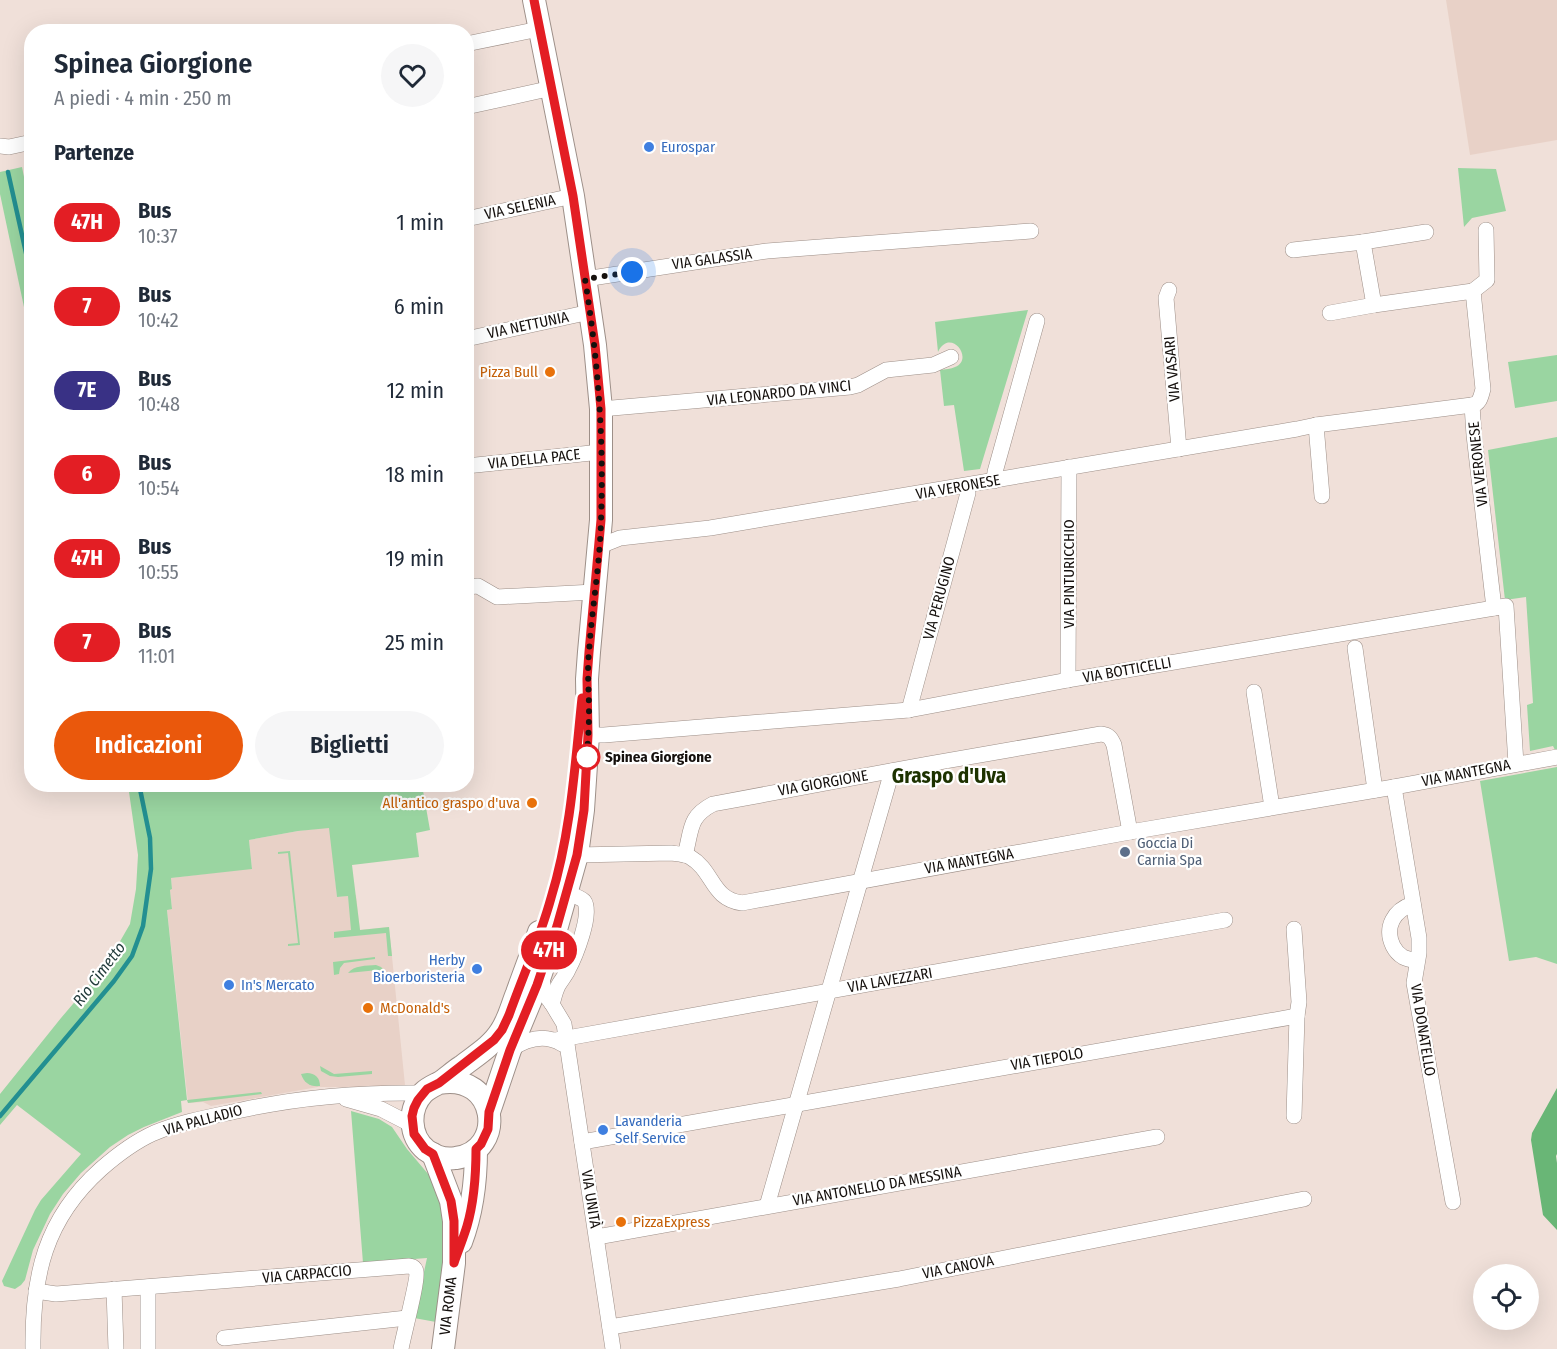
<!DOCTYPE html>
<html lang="it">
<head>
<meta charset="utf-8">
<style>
	:root { --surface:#fff; --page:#f6f6f7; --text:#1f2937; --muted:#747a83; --accent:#ea580c }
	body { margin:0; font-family:"Fira Sans Condensed",sans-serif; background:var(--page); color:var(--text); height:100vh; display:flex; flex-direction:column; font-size:22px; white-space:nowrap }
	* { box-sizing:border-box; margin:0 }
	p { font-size:20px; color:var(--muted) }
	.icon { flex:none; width:33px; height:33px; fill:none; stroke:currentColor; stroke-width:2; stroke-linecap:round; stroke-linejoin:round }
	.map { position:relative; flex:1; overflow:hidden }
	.sheet { position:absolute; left:24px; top:24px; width:450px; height:768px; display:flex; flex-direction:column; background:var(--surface); border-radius:24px; box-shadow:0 6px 24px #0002 }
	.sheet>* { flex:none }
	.badge { padding:0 12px; border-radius:20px; font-size:21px; line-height:39px }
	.tools { position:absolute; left:1473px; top:1264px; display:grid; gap:12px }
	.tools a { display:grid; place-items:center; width:66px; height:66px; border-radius:50%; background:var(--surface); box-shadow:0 6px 24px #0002; font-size:30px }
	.you { position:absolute; width:30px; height:30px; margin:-15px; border:4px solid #fff; border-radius:50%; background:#1a73e8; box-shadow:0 0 0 9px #1a73e833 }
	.map>.badge { position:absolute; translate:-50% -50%; box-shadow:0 0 0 3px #fff }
	h2 { padding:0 30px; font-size:22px; line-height:54px }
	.round { display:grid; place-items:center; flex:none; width:63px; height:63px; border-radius:32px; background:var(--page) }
	.head { display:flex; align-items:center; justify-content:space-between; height:102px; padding:0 30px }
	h1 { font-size:28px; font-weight:600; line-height:45px }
	.primary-button { display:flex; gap:12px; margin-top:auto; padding:12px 30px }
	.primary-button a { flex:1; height:69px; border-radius:36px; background:var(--accent); color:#fff; font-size:24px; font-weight:600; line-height:69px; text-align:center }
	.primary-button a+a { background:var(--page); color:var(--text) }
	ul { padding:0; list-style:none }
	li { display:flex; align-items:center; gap:18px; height:84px; padding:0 30px }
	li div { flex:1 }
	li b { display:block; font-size:22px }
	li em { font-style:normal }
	li .badge { min-width:66px; font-weight:700; text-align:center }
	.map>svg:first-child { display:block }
	.built { fill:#e8d1c7 }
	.green { fill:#9ad5a1 }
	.forest { fill:#69b676 }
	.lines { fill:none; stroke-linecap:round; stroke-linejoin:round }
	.stream { stroke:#238f91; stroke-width:4.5 }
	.street-casing { stroke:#9d8f88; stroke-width:16 }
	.secondary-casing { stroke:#9d8f88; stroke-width:24 }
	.street { stroke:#fff; stroke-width:15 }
	.secondary { stroke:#fff; stroke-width:22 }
	.line-casing { stroke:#fff; stroke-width:14 }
	.line { stroke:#e31e24; stroke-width:9 }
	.walk { stroke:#15100d; stroke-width:6; stroke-dasharray:0 10.8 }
	.shop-dot { fill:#3f7fe0; stroke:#fff; stroke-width:2 }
	.food-dot { fill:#e8710a; stroke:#fff; stroke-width:2 }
	.stop-dot { fill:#fff; stroke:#e31e24; stroke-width:3 }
	.service-dot { fill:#5c6f8a; stroke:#fff; stroke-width:2 }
	.labels { text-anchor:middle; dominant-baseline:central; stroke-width:4.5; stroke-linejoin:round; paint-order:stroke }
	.shop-label { font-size:15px; fill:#366cbe; stroke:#fff; text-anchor:start }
	.street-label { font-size:15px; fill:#15100d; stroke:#fff }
	.food-label { font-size:15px; fill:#c56008; stroke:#fff; text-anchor:end }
	.stop-label { font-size:15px; font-weight:bold; fill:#15100d; stroke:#fff; text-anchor:start }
	.service-label { font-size:15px; fill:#4e5e75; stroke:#fff; text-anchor:start }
	.water-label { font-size:16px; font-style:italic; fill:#243d3d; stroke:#fff }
	.district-label { font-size:21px; font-weight:bold; fill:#1d3200; stroke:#fff }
</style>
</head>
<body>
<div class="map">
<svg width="1557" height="1349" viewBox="0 0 1557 1349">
	<rect width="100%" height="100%" fill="#f0e0d9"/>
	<g class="built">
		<path d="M1446,0H1557V140L1470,155Z"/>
		<path d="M330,827L337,897L356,895L360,930L389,927L405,1085L390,1087H318L211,1106L203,1102L188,1103L167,909L172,908L170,890L172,889L171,878L252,868L249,840L298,831Z"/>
	</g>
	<g class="green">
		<path d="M22,167L31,212V340L0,194V172Z"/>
		<path d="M1458,168L1496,169L1506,211L1472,218L1464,227Z"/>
		<path d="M1028,310L980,469L964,471L954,405L944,406L940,370C945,369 951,369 955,367C975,359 950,327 938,352L935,322Z"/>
		<path d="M1557,355V401L1515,408L1508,362Z"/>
		<path d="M1557,437V754L1553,746L1530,751L1527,705L1533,703L1526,597L1505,600L1488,450Z"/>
		<path d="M1557,767V964L1536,957L1509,961L1480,781Z"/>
		<path d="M128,785H422L430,830L416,833L419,857L352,865L360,930L389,927L392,956H388L386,933L334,938V932L351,930L348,896L337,897L329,828L298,831L249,840L252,869L171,878L172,889L170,890L172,909L167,910L187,1100L261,1092L262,1094L188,1103L187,1100L181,1101L182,1112L144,1127L128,1135L110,1147L81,1173L63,1194L50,1214L33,1250L25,1280L21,1285L15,1289L4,1286L2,1281L35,1210L41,1200L81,1154L17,1105L0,1125V1094L61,1018L107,964L130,924L136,889L138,855Z"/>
		<path d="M290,851L300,945L288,946V944L298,943L288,853L278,854V852Z"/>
		<path d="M375,957V959L344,963L340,968L339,974L334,975L333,962Z"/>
		<path d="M376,965L381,967L385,971L378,970L348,973C354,965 366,966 376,965Z"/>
		<path d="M320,1066L334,1074L372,1071V1074L338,1077L330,1076L321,1071Z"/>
		<path d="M307,1073C315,1073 320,1078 320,1086C310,1087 304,1083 301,1074Z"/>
		<path d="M351,1111L379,1119L392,1127L407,1149L434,1181L450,1230L436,1322L414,1318L427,1258L363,1263Z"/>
	</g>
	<path class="forest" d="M1557,1088V1154L1556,1156L1557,1163V1230L1543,1215L1531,1140L1532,1133Z"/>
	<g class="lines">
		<g class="stream">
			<path d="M8,172L32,280"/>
			<path d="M0,1116L114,981L132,956L143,926L151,869L150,838L139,784"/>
		</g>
		<defs>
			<g id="street">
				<path d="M466,44L539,29"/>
				<path d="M466,107L552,88"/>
				<path d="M0,146L9,147L32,142"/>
				<path d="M466,219L573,196"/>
				<path d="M1293,250L1363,242"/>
				<path d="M585,279L767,251L1031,231"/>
				<path d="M1169,290L1166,298L1179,449"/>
				<path d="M1473,291L1487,280L1486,230"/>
				<path d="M1374,305L1363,242L1426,232"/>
				<path d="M466,339L590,312"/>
				<path d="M1472,405L1474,435L1494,608"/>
				<path d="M601,409L850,387L858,385L886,370L933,365L951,357"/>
				<path d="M1316,425L1322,496"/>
				<path d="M466,466L601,452"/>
				<path d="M994,481L995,472L1037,321"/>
				<path d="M600,546L620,538L710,528L1297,429L1316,425L1472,405C1480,404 1481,396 1483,389L1473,291L1374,305L1330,313"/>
				<path d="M466,587L478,586L497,597L594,592"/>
				<path d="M1355,648L1375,790"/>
				<path d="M1068,680L1069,467"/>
				<path d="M1254,692L1272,807"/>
				<path d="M909,710L968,493L967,486"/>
				<path d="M588,735H604L909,710L1068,680L1506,606L1516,764"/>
				<path d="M1394,787L1419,938V953L1414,983L1453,1202"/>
				<path d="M577,855L671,853C678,854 684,854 690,857C714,871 711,899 742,903L1130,832L1394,787L1557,757"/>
				<path d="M685,855C692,830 688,817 713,804L928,764L1101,734C1109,735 1111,738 1114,745L1130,832"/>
				<path d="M1413,904C1394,910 1384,927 1393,946C1395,950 1398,954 1403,957C1407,959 1412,960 1417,961"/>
				<path d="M542,977L544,993L552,1004L564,1024L613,1349"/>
				<path d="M552,1004C554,998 555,992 558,986C561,980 566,975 568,970C575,957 593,913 584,901C580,897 572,895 567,893"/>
				<path d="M556,1040L1225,920"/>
				<path d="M510,1050C526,1039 544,1033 562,1044"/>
				<path d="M346,1099L381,1109L412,1125"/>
				<path d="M1294,1116L1297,1016L1299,1002L1294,929"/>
				<path d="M582,1142L1297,1016"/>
				<path d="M767,1206L892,771"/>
				<path d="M597,1237L1157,1137"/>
				<path d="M148,1287V1349"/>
				<path d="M114,1289L116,1349"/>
				<path d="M36,1291L56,1294L409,1266C413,1267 414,1266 416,1271C419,1277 403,1337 401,1349"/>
				<path d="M610,1327L899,1279L1304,1199"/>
				<path d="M224,1338L407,1318"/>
				<path d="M33,1349C32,1276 45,1219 101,1169C117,1155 134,1142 154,1133C181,1122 209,1117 237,1111C299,1097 360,1092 423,1093"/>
			</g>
			<g id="secondary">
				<path d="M439,1083C498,1072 507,1151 456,1158C445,1160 434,1156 426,1150C409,1136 408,1109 423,1093C428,1088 433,1086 439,1083C446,1079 453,1072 461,1067C475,1056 492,1046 501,1031C509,1019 512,1005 517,993C524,973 532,953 539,932"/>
				<path d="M489,1112L510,1050L537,985L557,926L577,855L583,810L588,735L587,679L589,652L601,520V409L595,345L573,196L534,0"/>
				<path d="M433,1154L451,1201L454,1221V1263L443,1349"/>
				<path d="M461,1242C472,1213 476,1181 476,1150"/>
			</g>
		</defs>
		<use href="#street" class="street-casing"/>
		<use href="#secondary" class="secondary-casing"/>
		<use href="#street" class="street"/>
		<use href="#secondary" class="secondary"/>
	</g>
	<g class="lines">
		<defs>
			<path id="line" d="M534,0L573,196L595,345L601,409V520L589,652L587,679L588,735L584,810L577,855L557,926L537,985L510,1050L489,1112L488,1129L481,1144L476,1149C476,1174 474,1202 467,1226C463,1239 458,1251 454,1263V1221L451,1201L433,1154L425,1149L414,1134L412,1116L414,1108L418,1100L427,1089L439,1083L494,1040L502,1030L509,1015C523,976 540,938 551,898C571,833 575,764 582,698"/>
		</defs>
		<use href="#line" class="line-casing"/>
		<use href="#line" class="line"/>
		<path class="walk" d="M587,757L586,761C588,745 589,728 589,711C589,691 587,672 589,652C592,608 600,564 601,520C604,438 598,360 585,279L632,272"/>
	</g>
	<g class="shop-dot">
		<circle cx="649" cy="147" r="6"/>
		<circle cx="477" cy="969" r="6"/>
		<circle cx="229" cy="985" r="6"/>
		<circle cx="603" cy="1130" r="6"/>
	</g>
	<g class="food-dot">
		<circle cx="550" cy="372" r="6"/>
		<circle cx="532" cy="803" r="6"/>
		<circle cx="368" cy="1008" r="6"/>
		<circle cx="621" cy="1222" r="6"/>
	</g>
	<circle class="stop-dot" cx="587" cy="757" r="12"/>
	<circle class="service-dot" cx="1125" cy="852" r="6"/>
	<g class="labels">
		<g class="shop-label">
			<text x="661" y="147">Eurospar</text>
			<text x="465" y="960" text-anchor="end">Herby<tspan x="465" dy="17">Bioerboristeria</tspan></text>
			<text x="241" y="985">In's Mercato</text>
			<text x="615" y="1121">Lavanderia<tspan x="615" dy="17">Self Service</tspan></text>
		</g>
		<g class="street-label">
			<text transform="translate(520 207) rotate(-12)">VIA SELENIA</text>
			<text transform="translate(712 259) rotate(-8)">VIA GALASSIA</text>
			<text transform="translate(528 325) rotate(-12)">VIA NETTUNIA</text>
			<text transform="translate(1172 369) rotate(-95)">VIA VASARI</text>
			<text transform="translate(779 393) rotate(-6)">VIA LEONARDO DA VINCI</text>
			<text transform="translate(534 459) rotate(-6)">VIA DELLA PACE</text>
			<text transform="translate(1478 464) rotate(-96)">VIA VERONESE</text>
			<text transform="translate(958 487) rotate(-10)">VIA VERONESE</text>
			<text transform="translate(1069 574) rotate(-90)">VIA PINTURICCHIO</text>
			<text transform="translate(939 598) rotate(-75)">VIA PERUGINO</text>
			<text transform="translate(1127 670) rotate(-10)">VIA BOTTICELLI</text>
			<text transform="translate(1466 773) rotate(-11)">VIA MANTEGNA</text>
			<text transform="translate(823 783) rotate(-10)">VIA GIORGIONE</text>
			<text transform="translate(969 861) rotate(-10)">VIA MANTEGNA</text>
			<text transform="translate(890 980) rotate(-10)">VIA LAVEZZARI</text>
			<text transform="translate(1423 1030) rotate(81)">VIA DONATELLO</text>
			<text transform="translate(1047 1059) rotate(-10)">VIA TIEPOLO</text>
			<text transform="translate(203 1120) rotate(-15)">VIA PALLADIO</text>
			<text transform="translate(877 1186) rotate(-10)">VIA ANTONELLO DA MESSINA</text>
			<text transform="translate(591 1199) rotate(81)">VIA UNITÀ</text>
			<text transform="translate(958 1267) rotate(-11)">VIA CANOVA</text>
			<text transform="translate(307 1274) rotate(-5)">VIA CARPACCIO</text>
			<text transform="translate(448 1306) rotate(-83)">VIA ROMA</text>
		</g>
		<g class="food-label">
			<text x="538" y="372">Pizza Bull</text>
			<text x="520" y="803">All'antico graspo d'uva</text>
			<text x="380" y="1008" text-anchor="start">McDonald's</text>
			<text x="633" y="1222" text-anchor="start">PizzaExpress</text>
		</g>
		<g class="stop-label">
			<text x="605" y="757">Spinea Giorgione</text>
		</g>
		<g class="service-label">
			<text x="1137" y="843">Goccia Di<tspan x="1137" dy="17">Carnia Spa</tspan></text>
		</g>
		<g class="water-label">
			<text transform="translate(99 974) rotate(-53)">Rio Cimetto</text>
		</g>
		<g class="district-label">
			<text x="949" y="776">Graspo d'Uva</text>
		</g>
	</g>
</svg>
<div class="tools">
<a><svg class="icon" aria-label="locate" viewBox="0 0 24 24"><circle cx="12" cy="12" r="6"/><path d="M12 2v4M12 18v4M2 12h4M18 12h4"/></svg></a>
</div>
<div class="you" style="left:632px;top:272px"></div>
<b class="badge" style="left:549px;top:950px;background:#e31e24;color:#fff">47H</b>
<section class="sheet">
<div class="head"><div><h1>Spinea Giorgione</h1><p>A piedi · 4 min · 250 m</p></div><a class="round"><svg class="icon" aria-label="heart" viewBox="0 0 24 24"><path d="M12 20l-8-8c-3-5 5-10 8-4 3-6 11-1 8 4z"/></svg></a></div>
<h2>Partenze</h2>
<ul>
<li><span class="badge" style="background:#e31e24;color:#fff">47H</span><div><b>Bus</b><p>10:37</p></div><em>1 min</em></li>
<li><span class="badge" style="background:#e31e24;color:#fff">7</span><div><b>Bus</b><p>10:42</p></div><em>6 min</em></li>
<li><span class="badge" style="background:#393185;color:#fff">7E</span><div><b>Bus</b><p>10:48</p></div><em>12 min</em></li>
<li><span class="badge" style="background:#e31e24;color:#fff">6</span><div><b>Bus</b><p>10:54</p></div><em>18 min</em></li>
<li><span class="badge" style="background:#e31e24;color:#fff">47H</span><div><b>Bus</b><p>10:55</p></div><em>19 min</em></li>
<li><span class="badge" style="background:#e31e24;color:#fff">7</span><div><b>Bus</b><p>11:01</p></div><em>25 min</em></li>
</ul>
<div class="primary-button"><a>Indicazioni</a><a>Biglietti</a></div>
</section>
</div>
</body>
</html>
